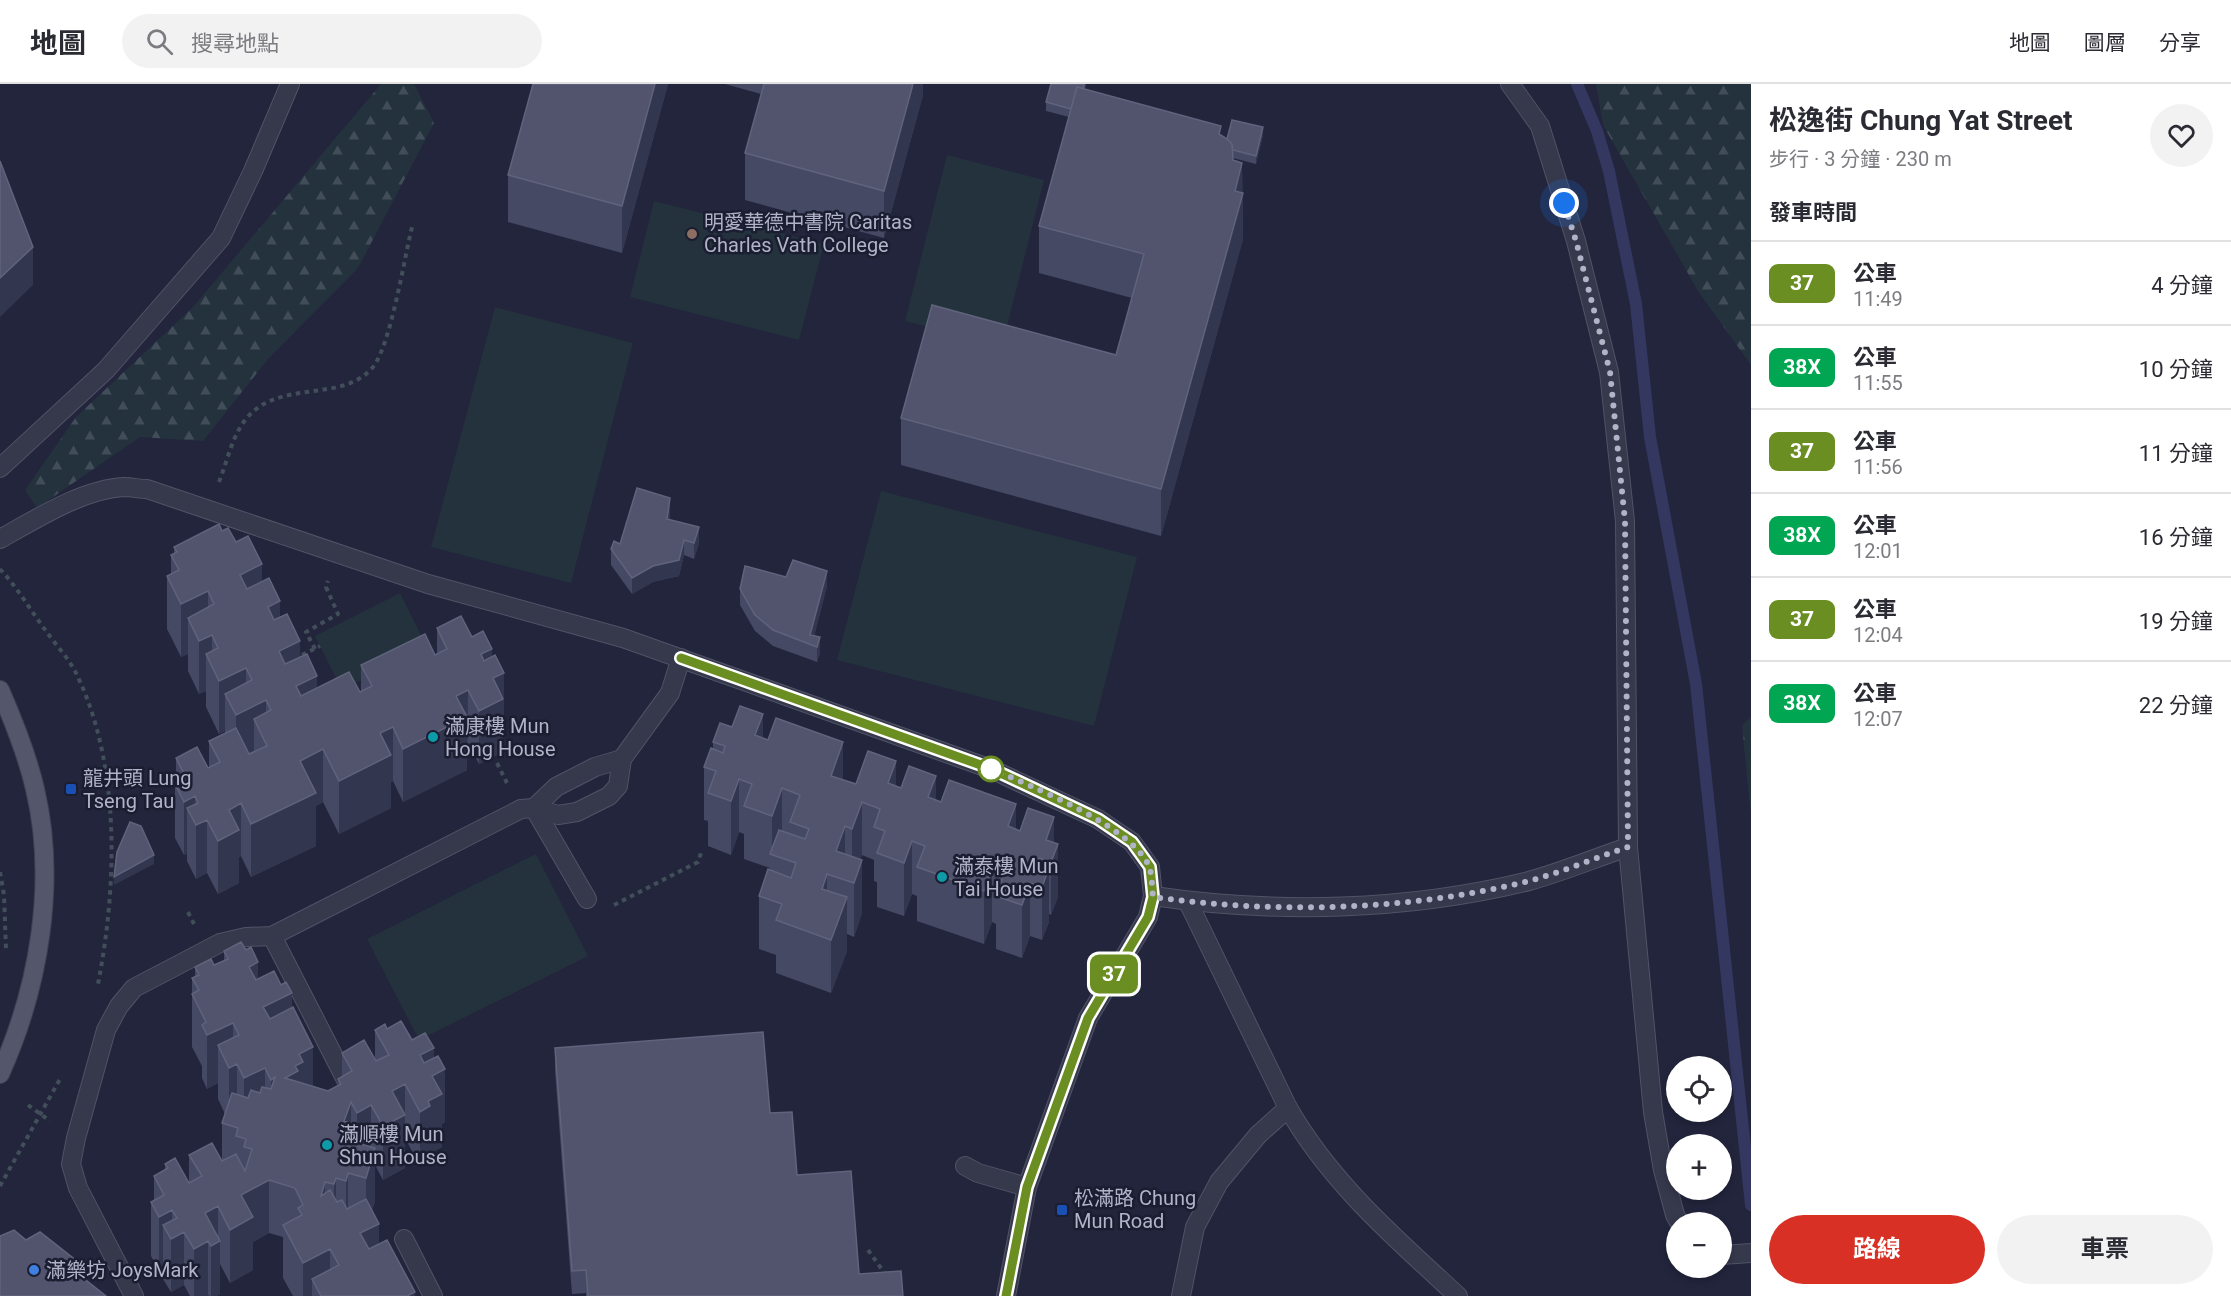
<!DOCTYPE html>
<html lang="zh-TW">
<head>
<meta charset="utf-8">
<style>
	:root { --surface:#fff; --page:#f2f2f3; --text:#2b2b33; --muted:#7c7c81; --line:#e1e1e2; --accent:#d93025 }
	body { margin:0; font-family:Roboto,"Noto Sans TC",sans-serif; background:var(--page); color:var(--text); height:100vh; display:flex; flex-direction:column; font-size:22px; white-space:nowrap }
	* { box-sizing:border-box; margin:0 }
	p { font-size:20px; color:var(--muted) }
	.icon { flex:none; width:33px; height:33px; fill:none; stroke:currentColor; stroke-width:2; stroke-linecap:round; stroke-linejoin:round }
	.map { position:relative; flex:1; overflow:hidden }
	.drawer { display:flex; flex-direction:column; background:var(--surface); width:480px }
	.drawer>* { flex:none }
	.badge { padding:0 12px; border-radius:9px; font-size:21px; line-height:39px }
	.buttons { position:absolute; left:1666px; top:972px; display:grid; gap:12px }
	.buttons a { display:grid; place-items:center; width:66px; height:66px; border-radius:50%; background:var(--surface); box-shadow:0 3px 9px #0003; font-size:30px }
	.you { position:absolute; width:30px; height:30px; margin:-15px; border:4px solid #fff; border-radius:50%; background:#1a73e8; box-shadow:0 0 0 9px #1a73e833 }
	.map>.badge { position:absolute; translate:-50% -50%; box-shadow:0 0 0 3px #fff }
	h2 { padding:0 18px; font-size:22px; line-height:54px }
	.round { display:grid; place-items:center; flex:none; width:63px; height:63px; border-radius:32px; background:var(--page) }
	.headline { display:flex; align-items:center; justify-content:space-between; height:102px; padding:0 18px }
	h1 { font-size:28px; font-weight:700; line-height:45px }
	.cta { display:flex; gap:12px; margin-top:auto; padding:12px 18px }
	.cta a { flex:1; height:69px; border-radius:36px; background:var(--accent); color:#fff; font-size:24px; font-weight:700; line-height:69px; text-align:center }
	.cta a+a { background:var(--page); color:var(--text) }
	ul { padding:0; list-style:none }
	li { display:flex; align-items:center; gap:18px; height:84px; padding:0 18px; border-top:2px solid var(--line) }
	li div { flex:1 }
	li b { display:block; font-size:22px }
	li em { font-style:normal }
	li .badge { min-width:66px; font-weight:700; text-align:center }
	header { display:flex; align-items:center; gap:36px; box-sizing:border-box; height:84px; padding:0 30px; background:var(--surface); border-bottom:2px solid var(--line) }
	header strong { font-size:28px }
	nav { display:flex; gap:33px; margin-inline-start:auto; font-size:21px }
	.search { width:420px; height:54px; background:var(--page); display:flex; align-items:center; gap:15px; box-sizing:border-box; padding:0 21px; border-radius:33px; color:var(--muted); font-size:22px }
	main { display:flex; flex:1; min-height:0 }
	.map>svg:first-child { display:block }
	.forest { fill:url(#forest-firs) }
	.pitch { fill:#24323d }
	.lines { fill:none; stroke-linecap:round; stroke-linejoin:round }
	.stream { stroke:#343861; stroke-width:12 }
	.minor-casing { stroke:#515367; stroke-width:20 }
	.major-casing { stroke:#3f4155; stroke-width:20 }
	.path { stroke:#424f5a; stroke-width:4; stroke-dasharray:4.5 4.5; stroke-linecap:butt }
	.minor { stroke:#36384c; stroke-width:18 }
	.major { stroke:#54566c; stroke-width:18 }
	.wall { fill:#464964 }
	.shaded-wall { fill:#33364f }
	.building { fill:#52546e; stroke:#60637c; stroke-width:1.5 }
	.line-casing { stroke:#fff; stroke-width:14 }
	.line { stroke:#6b8e23; stroke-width:9 }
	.walk { stroke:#b1b3c8; stroke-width:6; stroke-dasharray:0 10.8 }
	.education-dot { fill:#8d6e63; stroke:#1b1d31; stroke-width:2 }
	.culture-dot { fill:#0f9aa8; stroke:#1b1d31; stroke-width:2 }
	.stop-dot { fill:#fff; stroke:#6b8e23; stroke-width:3 }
	.transit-dot { fill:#1a4fb4; stroke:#1b1d31; stroke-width:2 }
	.shop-dot { fill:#3f7fe0; stroke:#1b1d31; stroke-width:2 }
	.labels { text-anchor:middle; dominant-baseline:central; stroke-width:5; stroke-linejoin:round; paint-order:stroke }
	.poi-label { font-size:20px; fill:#b1b3c8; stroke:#1b1d31; text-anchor:start }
</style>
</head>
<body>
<header>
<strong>地圖</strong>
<div class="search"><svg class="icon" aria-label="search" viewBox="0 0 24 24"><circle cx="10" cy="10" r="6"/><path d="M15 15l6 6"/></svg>搜尋地點</div>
<nav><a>地圖</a><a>圖層</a><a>分享</a></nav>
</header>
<main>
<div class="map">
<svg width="1751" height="1212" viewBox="0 0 1751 1212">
	<defs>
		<pattern id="forest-firs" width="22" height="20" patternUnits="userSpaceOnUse" patternTransform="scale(1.5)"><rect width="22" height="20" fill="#24323d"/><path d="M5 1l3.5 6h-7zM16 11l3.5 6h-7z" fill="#414d58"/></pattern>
	</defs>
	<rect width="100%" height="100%" fill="#22253c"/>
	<g class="forest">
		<path d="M381,0H414L434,39L358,184L269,274L203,357L140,353L37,424L25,406L76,333L193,223Z"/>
		<path d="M1596,0H1751V281L1698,207L1603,41Z"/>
		<path d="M1751,633V733L1742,641Z"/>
	</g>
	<g class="pitch">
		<path d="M947,71L1044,96L1002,262L905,237Z"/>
		<path d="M654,117L824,160L799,256L630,213Z"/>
		<path d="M495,223L633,259L571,499L431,463Z"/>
		<path d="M881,407L1137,473L1094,642L837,576Z"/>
		<path d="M400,509L427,563L342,606L315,552Z"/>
		<path d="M536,770L588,872L419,956L367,855Z"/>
	</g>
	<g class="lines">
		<path class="stream" d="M1577,0L1597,47L1609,87L1636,220L1650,353L1696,600L1751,1121"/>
		<defs>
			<g id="minor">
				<path d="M1510,0L1540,42L1576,157L1609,288L1625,437L1628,763L1653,1028L1663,1086L1675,1131L1679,1138"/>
				<path d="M0,384L106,286L221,154L253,87L290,0"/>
				<path d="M0,455C36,435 83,405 124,403C132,403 140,405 147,405L428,500L623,554L991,685L1098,735L1132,758L1150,783L1153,812L1148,833L1088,934L1027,1103L1006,1212"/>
				<path d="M534,724L587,815"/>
				<path d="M534,724L556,703L595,683L622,675"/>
				<path d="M1153,812C1276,830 1407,827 1529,797C1562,788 1595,774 1628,763"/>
				<path d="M1188,818L1288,1024"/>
				<path d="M272,852L346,996"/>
				<path d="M965,1082L978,1089L1027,1103"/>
				<path d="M404,1155L433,1212"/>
				<path d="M1722,1171L1751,1169"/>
				<path d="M134,1212L78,1104L71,1080L76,1054L106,946L119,922L134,904L220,859L246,853L272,852L521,725L534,724L558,731L577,728L609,712L618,702L622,675L670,609L681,574"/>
				<path d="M1181,1212L1195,1143L1219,1098L1258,1051L1288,1024C1331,1099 1395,1154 1458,1212"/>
			</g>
			<path id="major" d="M0,606C14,638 27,670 35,705C57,798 39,904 0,990"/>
		</defs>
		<use href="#minor" class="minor-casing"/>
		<use href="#major" class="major-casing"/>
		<g class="path">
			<path d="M219,398C227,378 232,352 246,335C279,294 342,320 373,283C391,260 404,175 412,143"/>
			<path d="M0,485C17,503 31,527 46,547C56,561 70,576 77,591C121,683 117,802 98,900"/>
			<path d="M315,565L306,548L338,530L326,503L328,497"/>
			<path d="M302,571L320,562"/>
			<path d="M497,679L507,699"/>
			<path d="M0,788L4,811L6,866"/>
			<path d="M614,821L698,778L702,766"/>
			<path d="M188,828L194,840"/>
			<path d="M28,1021L50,1037"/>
			<path d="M0,1102L60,995"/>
			<path d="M868,1166L886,1191"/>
		</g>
		<use href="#minor" class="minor"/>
		<use href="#major" class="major"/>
	</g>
	<g class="wall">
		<path d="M668,0L622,169L508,138V91Z"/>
		<path d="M725,0H923V11L884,154L745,116V69L761,10Z"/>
		<path d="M1086,0L1085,5L1221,52L1227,55L1263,51L1256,80L1233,74V76L1242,79L1243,155L1161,452L901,381V334L1116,271L1132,214L1039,189V142L1069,33L1046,27V18Z"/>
		<path d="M670,430L669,436L699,459L694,475L684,471L679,492L653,498L632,510L611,481V465Z"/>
		<path d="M222,447L236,458L262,497L317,604L360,608H361V581L437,570V544L472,553L492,572L504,642L503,643V668L479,680L468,659L467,660V686L403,718L393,697L391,698V724L339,750L323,718L316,722V762L251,793L241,772L239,773V799L218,810L207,789L196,795L187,777V770L184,771L175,754V700H176V674L208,684L209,683V657L225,649V647L219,650L206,623V607L199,610L188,587V570L181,573L167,545V492L171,490V471L174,470V463Z"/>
		<path d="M786,493L827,502L814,552L820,569L817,578L773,562L755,547L740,521V505Z"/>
		<path d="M763,655L843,696L856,700L896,702L1054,759L1058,813L1051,831L1049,830V838L1042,856L1030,852L1022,874L996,865V840L992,838L984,860L917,837V812L912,810L904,832L877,823V798L874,797V776L862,771L860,775L862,829L854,853L847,850V867L831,909L776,889V871L759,865V812L770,784L744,775V750L739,748L731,771L708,762V737L704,736V683L713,665V658Z"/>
		<path d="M224,867L292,924L313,1002L328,1007L338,1002V995L342,993V969L375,976V946L387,945L412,956L434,974L445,1038L442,1040V1063L430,1069V1076L420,1082L405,1054V1084L383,1096L375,1081V1117L372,1126L379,1160L415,1212H293L283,1194V1153L269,1149L253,1158V1186L230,1199L220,1180V1210L217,1212H209L208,1211L206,1212H190L184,1201L171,1208L163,1195V1184L159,1186L151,1172V1118L154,1117V1092L165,1086V1080L189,1099V1071L222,1077V1039L225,1030L218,1015V999L207,1005L202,994V982L192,963V894L195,893V883L214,881L224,877Z"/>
		<path d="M555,964L770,1029L797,1091L859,1190L903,1212H586V1209L572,1210L555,987Z"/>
	</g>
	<g class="shaded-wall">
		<path d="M655,0H668L622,169V122Z"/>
		<path d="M913,0H923V11L884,154V107Z"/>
		<path d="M1263,43V51L1256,80V72Z"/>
		<path d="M1242,79L1243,155L1161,452V405Z"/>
		<path d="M33,163V201L0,233V194Z"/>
		<path d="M670,414V430L667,451V435Z"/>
		<path d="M699,443V459L694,475V459Z"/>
		<path d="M684,456V471L679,492L653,498L632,510V494Z"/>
		<path d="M262,480V534L240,491Z"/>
		<path d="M827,487V502L812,561L810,551Z"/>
		<path d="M208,507V552L212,551V582L206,570V607L199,610V557L188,534V570L181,573V520Z"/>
		<path d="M280,517V567L300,557V600L317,592V645L279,620L268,523Z"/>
		<path d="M820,553V569L817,578V563Z"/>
		<path d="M492,565V618L481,570Z"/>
		<path d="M246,584V627L266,616V660L254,635V676L236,684V631L225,610V647L219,650V597Z"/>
		<path d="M504,589V642L503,643V668L479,680V627L493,594Z"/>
		<path d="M468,606L467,686L403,718V665L456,612Z"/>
		<path d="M763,630V683L755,651Z"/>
		<path d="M393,643V697L391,698V724L339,750V697L380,649Z"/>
		<path d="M843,658V711L831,692Z"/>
		<path d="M323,665V718L316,722V762L251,793V740L300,677Z"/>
		<path d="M896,677V730L888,699Z"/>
		<path d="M936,692V745L928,713Z"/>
		<path d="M739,695V748L731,771V717Z"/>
		<path d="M782,704V757L772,771V732Z"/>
		<path d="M195,712V740L187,724V770L184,771V718Z"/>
		<path d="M862,718V771L852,798V745Z"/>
		<path d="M241,719V772L239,773V799L218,810V757L229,726Z"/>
		<path d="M1016,720V773L1008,742Z"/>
		<path d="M1054,733V770L1058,760V813L1051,831V778L1046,756Z"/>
		<path d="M207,736V789L196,795V741Z"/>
		<path d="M845,742V795L836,767Z"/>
		<path d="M912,757V810L904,832V779Z"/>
		<path d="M154,771V780L114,801V793Z"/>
		<path d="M862,776V829L854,853V799Z"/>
		<path d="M1049,784V838L1042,856V803Z"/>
		<path d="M992,785V838L984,860V807Z"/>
		<path d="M827,790V844L822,805Z"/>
		<path d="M1030,799V852L1022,874V821Z"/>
		<path d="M847,813V867L831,909V856Z"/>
		<path d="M258,878V932L249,883Z"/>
		<path d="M292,909V962L263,976V923Z"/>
		<path d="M233,939V982L237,980V1033L229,1038V984L218,961V999L207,1005V951Z"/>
		<path d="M313,963V1016L285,994L295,982L299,970Z"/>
		<path d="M434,964V991L445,985V1038L442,1040V1063L430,1069V1076L420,1082V971Z"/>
		<path d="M265,984V1037L244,1048V994Z"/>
		<path d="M275,993L271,1049V996Z"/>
		<path d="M405,1000V1084L383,1096V1042L392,1007Z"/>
		<path d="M351,1018V1046L353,1040V1090L344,1037Z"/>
		<path d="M371,1021V1074L357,1082V1029Z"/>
		<path d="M375,1064V1117L366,1146L379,1140V1193L360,1149L366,1146V1094Z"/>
		<path d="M348,1089V1142L346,1150V1097Z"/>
		<path d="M336,1094V1147L334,1154V1100Z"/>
		<path d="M269,1096V1149L253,1158V1186L230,1199V1146L241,1111Z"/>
		<path d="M325,1098V1151L321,1112Z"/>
		<path d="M218,1122V1158L220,1157V1210L217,1212H211V1162L208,1157V1211L206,1212H194V1165L205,1129Z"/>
		<path d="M172,1126V1154L184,1148V1201L171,1208V1155L163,1141V1184L159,1186V1133Z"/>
		<path d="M330,1165V1212L312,1195V1212H303V1179Z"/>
		<path d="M87,1185V1201L82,1193Z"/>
		<path d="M415,1208V1212H407Z"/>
	</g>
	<g class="building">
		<path d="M533,0H655L622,122L508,91Z"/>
		<path d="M764,0H913L884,107L745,69Z"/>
		<path d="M1051,0H1084L1083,5L1077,3L1071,25L1046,18Z"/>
		<path d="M1077,3L1221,42L1219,50L1229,56L1232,60L1233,76L1242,79L1235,107L1243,109L1161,405L901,334L932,221L1116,271L1144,170L1039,142Z"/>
		<path d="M1232,36L1263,43L1256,72L1233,66L1232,60L1227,55Z"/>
		<path d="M0,77L33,163L0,194Z"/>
		<path d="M637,404L670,414L667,435L699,443L694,459L684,456L679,476L653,482L632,494L611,465L614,457L620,460Z"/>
		<path d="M219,440L222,447L228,444L236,458L248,452L262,480L240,491L247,505L269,494L280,517L268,523L274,536L287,530L300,557L279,567L285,580L307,570L317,592L296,602L301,612L349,588L360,608L372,602L361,581L425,550L435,571L447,565L437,544L461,532L472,553L483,547L492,565L481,570L484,577L495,571L504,589L493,594L503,615L479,627L468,606L456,612L467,633L403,665L393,643L380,649L391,671L339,697L323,665L300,677L316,709L251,740L241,719L229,726L239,746L218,757L207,736L196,741L187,724L198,719L195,712L184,718L175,700L186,694L176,674L197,663L208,684L220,678L209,657L236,644L249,670L267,662L254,635L271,626L266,616L236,631L225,610L252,596L246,584L219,597L206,570L218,564L212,551L199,557L188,534L214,520L208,507L181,520L167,492L179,486L171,471L177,468L174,463Z"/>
		<path d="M793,476L827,487L810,551L820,553L817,563L773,546L755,531L740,505L745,482L786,493Z"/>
		<path d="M740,622L763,630L755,651L768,656L776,634L843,658L831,692L856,700L868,667L896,677L888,699L901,704L909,682L936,692L928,713L941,718L949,696L1016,720L1008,742L1020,747L1028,724L1054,733L1046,756L1058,760L1051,778L1039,774L1037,780L1049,784L1042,803L1030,799L1022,821L996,812L1004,790L992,785L984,807L917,783L925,762L912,757L904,779L877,769L885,747L874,743L880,725L862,718L852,745L845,742L836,767L862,776L854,799L827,790L822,805L847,813L831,856L776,836L782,820L759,812L768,785L791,794L796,779L770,770L779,746L805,755L809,745L790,738L800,711L782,704L772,732L744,722L752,700L739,695L731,717L708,709L716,687L704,683L711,664L723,669L725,662L713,658L720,639L732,643Z"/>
		<path d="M130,738L141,742L154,771L114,793L117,768Z"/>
		<path d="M241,858L246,866L251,863L258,878L249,883L256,896L274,887L281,901L286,898L292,909L263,923L270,935L293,923L313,963L299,970L303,978L295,982L298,987L285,994L328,1007L341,1000L338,995L352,987L342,969L364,956L376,977L389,971L375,946L385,940L387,945L401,937L412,956L425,949L434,964L420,971L424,979L438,972L445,985L432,992L442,1010L428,1017L430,1022L420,1028L405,1000L392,1007L405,1031L383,1042L371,1021L357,1029L351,1018L344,1037L353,1040L351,1048L361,1051L358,1059L375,1064L366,1094L348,1089L346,1097L336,1094L334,1100L325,1098L321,1112L330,1106L337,1118L342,1116L347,1125L366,1115L379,1140L360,1149L369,1165L387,1156L415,1208L407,1212H321L312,1195L339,1181L330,1165L303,1179L283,1141L302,1131L298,1124L303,1121L295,1104L269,1096L241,1111L253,1133L230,1146L218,1122L205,1129L220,1157L211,1162L208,1157L194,1165L184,1148L171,1155L163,1141L177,1134L172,1126L159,1133L151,1118L164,1111L154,1092L168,1084L165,1080L175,1074L189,1099L202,1092L189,1071L212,1059L222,1077L236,1070L245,1087L252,1065L244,1063L246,1055L236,1052L238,1044L222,1039L232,1009L248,1014L251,1006L260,1009L262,1003L271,1005L275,993L271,996L265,984L244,994L237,980L229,984L218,961L239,951L233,939L207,951L202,941L206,938L192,910L199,906L192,894L199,891L195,883L211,875L214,881L228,875L224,867Z"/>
		<path d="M763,948L770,1029L792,1028L797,1091L851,1087L859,1190L901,1187L903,1212H588L586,1186L572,1187L555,964Z"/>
		<path d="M14,1146L26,1156L40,1148L87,1185L82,1193L106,1212H0V1152Z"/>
	</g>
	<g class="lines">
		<defs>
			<path id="line" d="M681,574L992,685L1098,735L1132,758L1150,783L1153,813L1148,833L1088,934L1027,1103L1006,1212"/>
		</defs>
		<use href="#line" class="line-casing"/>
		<use href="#line" class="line"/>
		<path class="walk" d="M991,685C1029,701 1138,745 1150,785C1152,793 1152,804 1153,813C1276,830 1407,827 1529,797C1562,788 1595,774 1628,763L1625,437L1610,288L1576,157L1564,119"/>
	</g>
	<circle class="education-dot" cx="692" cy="150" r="6"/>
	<g class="culture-dot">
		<circle cx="433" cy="653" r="6"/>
		<circle cx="942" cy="793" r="6"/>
		<circle cx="327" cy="1061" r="6"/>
	</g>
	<circle class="stop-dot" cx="991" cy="685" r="12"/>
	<g class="transit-dot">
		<rect x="65" y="699" width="12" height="12" rx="3"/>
		<rect x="1056" y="1120" width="12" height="12" rx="3"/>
	</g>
	<circle class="shop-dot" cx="34" cy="1186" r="6"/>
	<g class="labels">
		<g class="poi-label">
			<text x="704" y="138">明愛華德中書院 Caritas<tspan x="704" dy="23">Charles Vath College</tspan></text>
			<text x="445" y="642">滿康樓 Mun<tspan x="445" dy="23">Hong House</tspan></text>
			<text x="83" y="694">龍井頭 Lung<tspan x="83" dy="23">Tseng Tau</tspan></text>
			<text x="954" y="782">滿泰樓 Mun<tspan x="954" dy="23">Tai House</tspan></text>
			<text x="339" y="1050">滿順樓 Mun<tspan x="339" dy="23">Shun House</tspan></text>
			<text x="1074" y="1114">松滿路 Chung<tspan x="1074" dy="23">Mun Road</tspan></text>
			<text x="46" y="1186">滿樂坊 JoysMark</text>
		</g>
	</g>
</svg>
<div class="buttons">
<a><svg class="icon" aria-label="locate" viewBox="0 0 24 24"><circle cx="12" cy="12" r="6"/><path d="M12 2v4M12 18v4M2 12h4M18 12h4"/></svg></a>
<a>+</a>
<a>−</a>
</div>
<div class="you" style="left:1564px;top:119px"></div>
<b class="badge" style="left:1114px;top:890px;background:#6b8e23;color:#fff">37</b>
</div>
<section class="drawer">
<div class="headline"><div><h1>松逸街 Chung Yat Street</h1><p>步行 · 3 分鐘 · 230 m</p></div><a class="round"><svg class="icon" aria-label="heart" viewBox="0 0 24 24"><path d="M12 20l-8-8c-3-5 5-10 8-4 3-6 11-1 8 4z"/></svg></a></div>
<h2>發車時間</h2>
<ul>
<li><span class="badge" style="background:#6b8e23;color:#fff">37</span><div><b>公車</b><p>11:49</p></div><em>4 分鐘</em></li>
<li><span class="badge" style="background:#00a651;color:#fff">38X</span><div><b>公車</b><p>11:55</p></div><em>10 分鐘</em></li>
<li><span class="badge" style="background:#6b8e23;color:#fff">37</span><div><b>公車</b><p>11:56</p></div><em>11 分鐘</em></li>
<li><span class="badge" style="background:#00a651;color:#fff">38X</span><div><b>公車</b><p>12:01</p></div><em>16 分鐘</em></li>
<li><span class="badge" style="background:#6b8e23;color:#fff">37</span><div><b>公車</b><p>12:04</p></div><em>19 分鐘</em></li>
<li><span class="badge" style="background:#00a651;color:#fff">38X</span><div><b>公車</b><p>12:07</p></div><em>22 分鐘</em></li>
</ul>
<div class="cta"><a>路線</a><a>車票</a></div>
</section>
</main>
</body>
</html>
